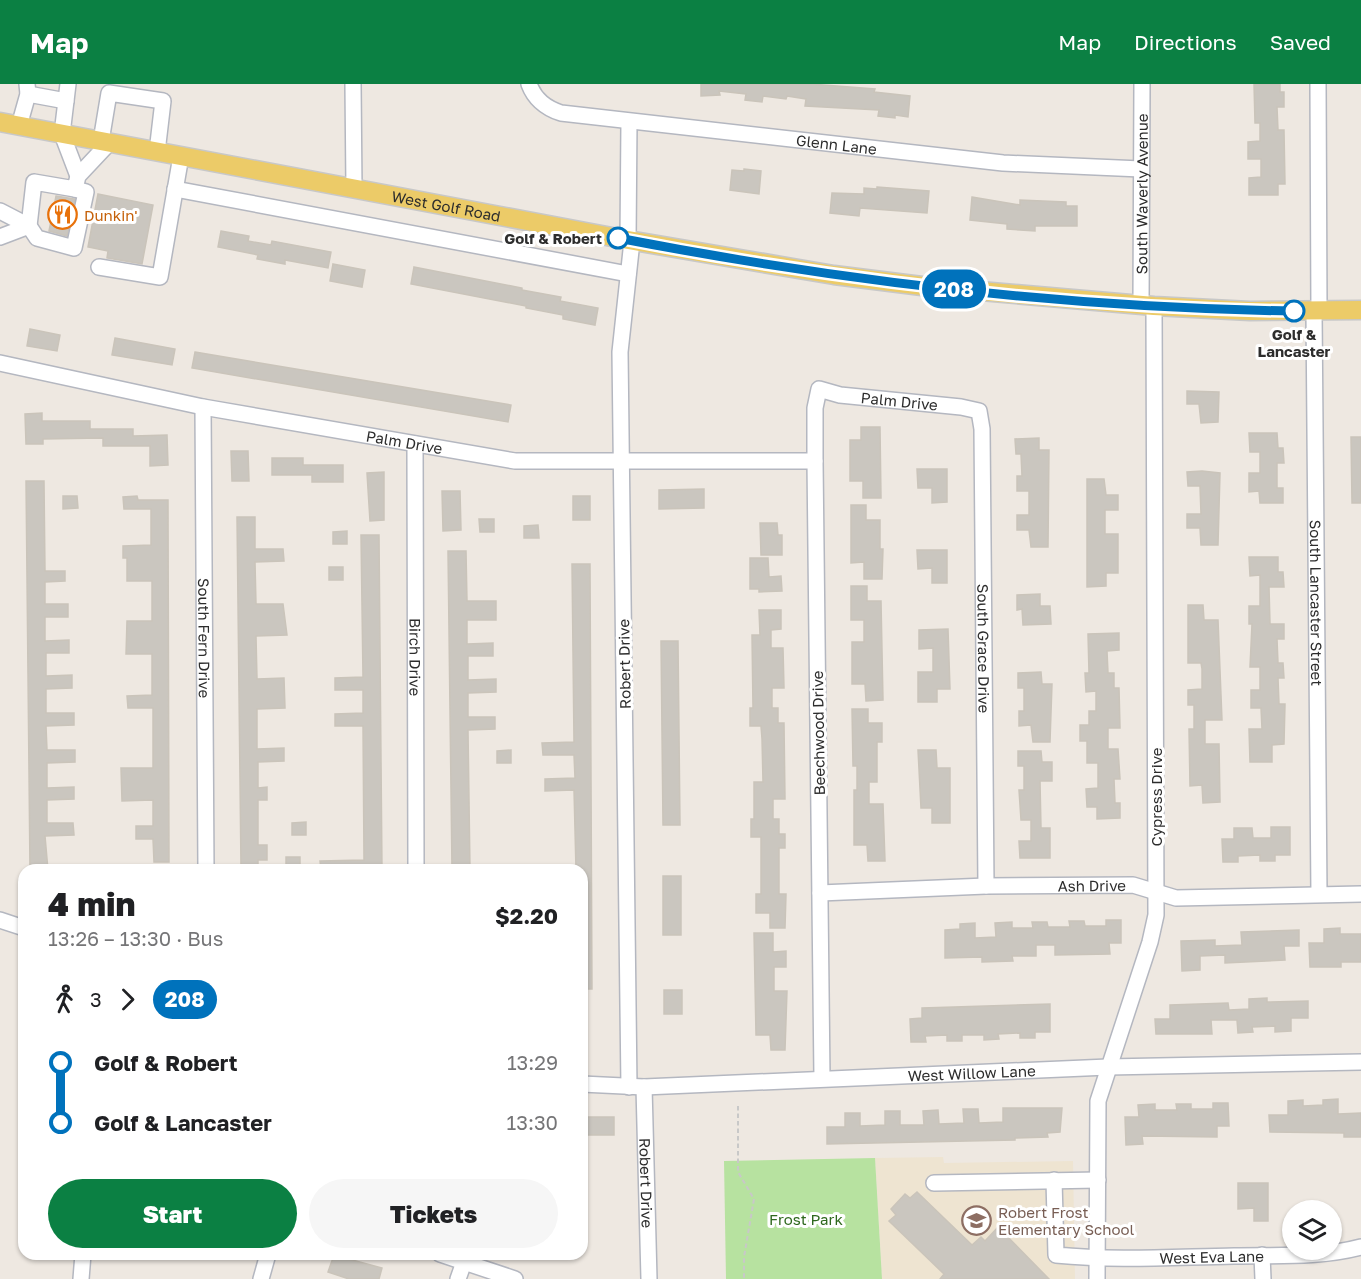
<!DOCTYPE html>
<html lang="en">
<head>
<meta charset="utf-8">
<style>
	:root { --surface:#fff; --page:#f6f6f6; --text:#202124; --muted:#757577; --accent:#0b8043 }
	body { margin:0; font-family:"Golos Text",sans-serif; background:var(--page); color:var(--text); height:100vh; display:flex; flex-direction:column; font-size:22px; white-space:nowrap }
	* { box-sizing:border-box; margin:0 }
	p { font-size:20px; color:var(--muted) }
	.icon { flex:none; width:33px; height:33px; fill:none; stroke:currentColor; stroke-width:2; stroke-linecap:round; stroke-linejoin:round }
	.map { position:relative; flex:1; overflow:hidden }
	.sheet { position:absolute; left:18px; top:780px; width:570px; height:396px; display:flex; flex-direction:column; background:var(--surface); border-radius:18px; box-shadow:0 2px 4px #0004 }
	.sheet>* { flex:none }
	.badge { padding:0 12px; border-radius:20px; font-size:21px; line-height:39px }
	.controls { position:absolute; left:1282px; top:1116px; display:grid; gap:12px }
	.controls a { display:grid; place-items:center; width:60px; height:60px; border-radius:50%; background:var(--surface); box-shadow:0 2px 4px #0004; font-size:30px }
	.map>.badge { position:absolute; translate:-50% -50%; box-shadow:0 0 0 3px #fff }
	.legs { display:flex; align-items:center; gap:9px; height:66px; padding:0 30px; font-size:20px }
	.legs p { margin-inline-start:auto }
	.summary { display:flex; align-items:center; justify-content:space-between; height:102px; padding:0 30px }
	h1 { font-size:33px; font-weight:800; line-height:45px }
	.cta { display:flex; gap:12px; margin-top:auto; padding:12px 30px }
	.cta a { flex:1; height:69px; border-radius:36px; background:var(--accent); color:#fff; font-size:24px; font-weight:800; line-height:69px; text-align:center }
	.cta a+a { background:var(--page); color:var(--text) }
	ul { padding:0 30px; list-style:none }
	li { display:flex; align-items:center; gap:21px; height:60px; font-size:22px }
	li i { display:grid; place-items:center; width:9px; height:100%; margin:0 8px; background:currentColor }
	li i::after { content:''; width:15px; height:15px; margin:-8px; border:4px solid; border-radius:50%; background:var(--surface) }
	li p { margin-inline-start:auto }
	li:first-child i { background:linear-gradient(#0000 50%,currentColor 0) }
	li:last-child i { background:linear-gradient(currentColor 50%,#0000 0) }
	header { display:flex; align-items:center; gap:36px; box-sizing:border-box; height:84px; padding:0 30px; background:var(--accent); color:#fff }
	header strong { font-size:28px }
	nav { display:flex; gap:33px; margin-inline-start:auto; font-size:21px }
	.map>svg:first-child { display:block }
	.education { fill:#eee4d1 }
	.green { fill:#b7e2a0 }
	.building { fill:#cac6bf; stroke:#cac4ba; stroke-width:1.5 }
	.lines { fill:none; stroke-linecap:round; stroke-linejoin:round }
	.minor-casing { stroke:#b4b7c0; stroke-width:18 }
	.major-casing { stroke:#c8c8c8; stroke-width:21 }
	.path { stroke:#c8c8c8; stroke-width:2; stroke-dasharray:4.5 3; stroke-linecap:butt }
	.minor { stroke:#fff; stroke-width:15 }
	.major { stroke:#eccb68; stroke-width:18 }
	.line-1-casing { stroke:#fff; stroke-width:14 }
	.line-1 { stroke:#0072bc; stroke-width:9 }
	.stop-1-dot { fill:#fff; stroke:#0072bc; stroke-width:3 }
	.labels { text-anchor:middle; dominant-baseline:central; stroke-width:6; stroke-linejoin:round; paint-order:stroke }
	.street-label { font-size:15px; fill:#2d2d2d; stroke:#fff }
	.food-label { font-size:15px; fill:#c56008; stroke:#fff; text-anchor:start }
	.stop-label { font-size:15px; font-weight:bold; fill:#2d2d2d; stroke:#fff; text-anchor:end }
	.education-label { font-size:15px; fill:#785e54; stroke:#fff; text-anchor:start }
	.park-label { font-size:15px; fill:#2f691e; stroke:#fff }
</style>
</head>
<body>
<header>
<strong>Map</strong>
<nav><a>Map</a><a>Directions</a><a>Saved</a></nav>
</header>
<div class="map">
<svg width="1361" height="1195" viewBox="0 0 1361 1195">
	<rect width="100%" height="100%" fill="#eee8e1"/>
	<path class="education" d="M943,1073L944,1079L1073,1077L1075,1195H882L875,1074Z"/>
	<path class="green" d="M875,1074L882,1195H726L724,1077Z"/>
	<g class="building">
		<path d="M701,0H811L875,5L874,8L910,12L908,33L895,31V34L878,32L879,26L805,22L806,15L787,12L786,15L763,12L762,18L745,16L746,10L719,7L720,11L701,12Z"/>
		<path d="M1254,0H1280V8H1284V23H1277L1278,46H1284L1285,100H1278V111H1249V94L1261,93V75H1248V58L1260,57V39H1255Z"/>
		<path d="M744,85L761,87L759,110L730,106L732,86L744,87Z"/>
		<path d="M877,103L929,107L927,129L860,124L859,132L830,129L832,109L864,110V104L877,105Z"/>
		<path d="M98,110L153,121L142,180L107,174L108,167L88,163Z"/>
		<path d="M56,112L75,115L67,152L49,147Z"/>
		<path d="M972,113L1020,121V116L1066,118V122H1077V142H1035V147L1007,145V140L970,136Z"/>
		<path d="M221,147L249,152L248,157L271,161L272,157L331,168L328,184L285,176V180L257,175L258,171L218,163Z"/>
		<path d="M333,180L365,186L362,203L330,197Z"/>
		<path d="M414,183L522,204V206L561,213L560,217L598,224L595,241L563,235V231L526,224V222L411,200Z"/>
		<path d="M30,245L60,251L57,267L27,262Z"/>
		<path d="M115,254L175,265L172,281L112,271Z"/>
		<path d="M195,268L511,321L508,338L192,284Z"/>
		<path d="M1187,307L1219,308L1218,338L1201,339L1199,320H1187Z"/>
		<path d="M42,329V337H90V345H133V352L167,351L168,381L150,382V362H103V354L43,355V360H26L25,330Z"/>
		<path d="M861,343H880L881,414H863V397H850V356H861Z"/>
		<path d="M1249,349H1277L1278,364H1283L1284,379H1277V404H1283V419H1260L1259,407L1249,408V389H1260V368H1250Z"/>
		<path d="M1351,353H1361V419H1352Z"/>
		<path d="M1039,354V366H1049L1048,463H1031L1029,446H1017V431H1029V407H1017V392H1022L1021,370H1016L1015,355Z"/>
		<path d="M231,367H248L249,397H232Z"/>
		<path d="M272,374H303V381H343V398H312V391H272Z"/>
		<path d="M917,385H947V418L932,419V404H918Z"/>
		<path d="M1202,387L1220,389L1218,461H1201L1200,444H1187V430H1201L1200,402H1188L1187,388Z"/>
		<path d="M384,388V436L370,437L367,389Z"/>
		<path d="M1087,395H1104L1106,411H1118V426H1105V450H1118V489H1106V502L1087,503Z"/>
		<path d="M26,397H44L45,487H65V497L45,498V520H68V533H45V557L69,556V569H46V592L72,591V604L46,605V629H74V641L46,642L47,666H75V678L47,679V704L74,703V715L47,716V739H73L74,751L45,752L48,786H30Z"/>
		<path d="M704,405V424L659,425V406Z"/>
		<path d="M442,407H460L461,446L443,447Z"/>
		<path d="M63,412H77L78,424L63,425Z"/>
		<path d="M137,412L138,416H168L169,778H154L153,755H136V742H153V716L122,717L121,684H153V624H128L127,612L152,611V570H126L127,537H152V497H127V474H123V462L151,461V425H124L123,413Z"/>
		<rect x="573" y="412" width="17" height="24"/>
		<path d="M851,421H866V436H880V465H883L882,495H864V478L851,479Z"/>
		<path d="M237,433H255V465H283L284,477L255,478L256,520H283L287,551L256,552L257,595L284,594L285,624L257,625V665L284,664V677L258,678V704L267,703V716H258V761H267V776H258V784H241Z"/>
		<path d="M479,435H494V448H480Z"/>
		<path d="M760,439H777L778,451H782V471H761Z"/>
		<path d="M538,441L539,454H524V442Z"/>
		<path d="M347,447V460H333V448Z"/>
		<path d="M361,451H379L382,786H321L320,777L364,776L363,642H335V630L363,629V606H335V594L363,593Z"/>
		<path d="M917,466H947V499H932V484L918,485Z"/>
		<path d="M448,467H466L467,517H496V536H467V560L493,559V572H468V596L496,595V608L468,609V633H495V645L468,646L470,786H452Z"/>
		<path d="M1249,473H1278V488H1283L1284,503H1269L1270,540H1284V555H1277L1278,579H1283L1284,594H1278L1279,620H1285L1284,660L1272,661V678H1250L1249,645H1262L1261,624H1251V606H1260V583H1250L1252,540H1249V522H1260V491L1250,492Z"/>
		<path d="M750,474H768L769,493L781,492L782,507L759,508V505H750Z"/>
		<path d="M572,480H590L592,905H582V786H576L574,706L545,707V695L575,694L574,671H543L542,659L574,658Z"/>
		<rect x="329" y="483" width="14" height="13"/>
		<path d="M851,502H867V517H881L883,616L866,617L865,600H852V558H864V536H851Z"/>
		<path d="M1040,510V522H1050L1051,540L1023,541L1022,525L1017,526V511Z"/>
		<path d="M1188,521H1203L1204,536H1218L1222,636H1205V660H1219L1220,718L1203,719L1202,701L1190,702L1189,645H1194V621H1188V606L1202,605V585L1201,579H1188Z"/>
		<path d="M759,526H781V545L771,546V564H783L784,604H772V624H778V639H784L785,715H773V735H779V750H785V764H779V810H786L785,844H770V829H756V810H761V753H751V735H754V698H763L762,655L761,642H750V624H753L752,551H760Z"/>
		<path d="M948,545L950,605H937V618H918V588H933V564L919,565V546Z"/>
		<path d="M1119,549V566L1107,567L1108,589H1114V604H1119L1120,644H1108V665H1118L1120,695H1114L1115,719H1120V734L1097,735V723H1087L1086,705L1098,704V679H1087V657H1080V641H1089V627H1096V607L1086,608L1085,589H1089L1088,550Z"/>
		<path d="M661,557H678L680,741H663Z"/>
		<path d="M1041,588L1042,600H1052L1050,658H1033L1031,641L1019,642V627H1024V604H1018V589Z"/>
		<path d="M852,625H868V639H882V658H877V698H869V720H883L885,777H868L867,761H854V706H857V682H853Z"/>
		<path d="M511,666V679H497V667Z"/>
		<path d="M918,666H936L937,684H950V739H932V724H921Z"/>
		<path d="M1018,667H1041L1042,678H1052V697H1040L1041,744H1050V774H1020L1019,757H1031V736H1021L1019,706H1024V682H1018Z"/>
		<path d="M306,738V751H292V739Z"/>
		<path d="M1271,743H1290V771H1275V777H1260V771L1238,772V778H1223L1222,755H1234V744H1252L1253,754H1271Z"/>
		<rect x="286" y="773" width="14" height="13"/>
		<rect x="663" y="792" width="18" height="59"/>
		<path d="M1106,836H1121V859H1109L1110,870L1055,871V861H1036V872H1012L1013,877L982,878V873L945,874V846L960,845V840L975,839V854L996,853L995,839L1012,838V844H1033L1032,838H1047L1048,843H1070L1069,837H1084L1085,842H1106Z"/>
		<path d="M1340,844V850H1361V878H1341V883H1310L1309,859H1324V845Z"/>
		<path d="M1299,846V862H1284L1285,876L1225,879V871L1200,872V886L1182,887L1181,857L1215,856V862L1242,861L1241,848Z"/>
		<path d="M754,849H773V868L786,867V883H774V907H787L785,966H771L770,951H756Z"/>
		<rect x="664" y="906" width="18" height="24"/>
		<path d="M1267,914V918L1308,917V934H1291V947L1275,948V942L1252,943L1253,948L1238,949L1237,936H1211L1212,950H1156L1155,935H1170V921L1228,919L1229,926L1249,925V915Z"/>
		<path d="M1050,920V948H1035V954H1020V949L998,950L999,955L984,956V951H962V957H947V951L925,952L926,958H911L910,935L922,934V924Z"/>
		<path d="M1338,1015V1030L1361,1029V1053H1344V1049L1270,1048L1269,1031H1288V1017L1303,1016V1022L1323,1021V1016Z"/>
		<path d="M1213,1019H1228L1229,1042H1217V1053L1142,1052L1143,1060L1126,1061L1125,1033H1139L1138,1021L1155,1020V1026H1177L1176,1020H1191V1025H1213Z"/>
		<path d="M1003,1024H1062L1060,1048L1047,1049L1048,1053L1015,1054V1056L827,1060V1043H845V1029H860V1042L885,1041V1027H900V1041H924L923,1027L938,1026L939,1040L964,1039L963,1025H978L979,1039L1003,1038Z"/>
		<rect x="582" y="1033" width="32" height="18"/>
		<path d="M1238,1099H1268V1137H1254V1124L1238,1125Z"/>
		<path d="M917,1108L972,1161L981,1153L985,1157L998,1143L1049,1195H940L944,1190L889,1137L896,1131L891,1125L905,1110L910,1114Z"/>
		<path d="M334,1171L382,1184L379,1195H349L328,1188Z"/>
	</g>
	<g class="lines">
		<defs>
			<g id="minor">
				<path d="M68,0L62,50L78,92"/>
				<path d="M353,0L354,105"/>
				<path id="s1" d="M529,0C535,16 546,24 561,29L1003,79L1141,85"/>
				<path d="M1318,0L1319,228"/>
				<path d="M28,10L66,17"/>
				<path d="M19,42L28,10L27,0"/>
				<path d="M101,57L109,9L163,17L157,68"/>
				<path d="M175,105L628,190"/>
				<path d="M0,127L29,142L37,154L74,164L86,108L75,105"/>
				<path d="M29,142L34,98L75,105L78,92L109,59"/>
				<path d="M0,153L29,142"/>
				<path d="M628,156L629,38"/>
				<path d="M99,183L160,193L181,72"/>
				<path id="s2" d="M1141,221L1142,0"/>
				<path id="s3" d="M1314,228L1319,810"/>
				<path id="s4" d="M0,279L203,323L515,377H815"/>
				<path id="s5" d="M203,323L206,786"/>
				<path id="s6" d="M415,360L416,786"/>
				<path id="s7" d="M820,809L986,802L1133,801L1176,814L1361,810"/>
				<path d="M0,836L24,844"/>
				<path id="s8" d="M822,994L815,377V324L819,305L840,311L961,323L979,327L982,345L986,802"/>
				<path id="s9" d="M582,1000L644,1003L1108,983L1361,978"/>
				<path d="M629,1003L620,268L632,157"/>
				<path id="s10" d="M644,1003L649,1195"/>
				<path id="s11" d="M1054,1096L1056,1171C1115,1177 1174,1173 1234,1172C1276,1171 1320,1174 1361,1163"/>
				<path d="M934,1099L1098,1096"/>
				<path d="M440,1170L515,1195"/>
				<path d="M1262,1171L1263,1195"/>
				<path d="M81,1195L83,1170"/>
				<path d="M261,1195L268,1170"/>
				<path d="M458,1195L464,1178"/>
				<path d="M1097,1195L1098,1017L1150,858L1156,831L1154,222"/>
			</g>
			<g id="major">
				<path id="s12" d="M0,38L628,156L834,191L922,202L1154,222L1250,227L1361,226"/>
			</g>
		</defs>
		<use href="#minor" class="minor-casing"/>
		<use href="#major" class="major-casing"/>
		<path class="path" d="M738,1022V1088L754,1115L744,1173V1195"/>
		<use href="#minor" class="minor"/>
		<use href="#major" class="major"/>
	</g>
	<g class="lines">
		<defs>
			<path id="line-1" d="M618,154C840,197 1067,224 1294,227"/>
		</defs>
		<use href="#line-1" class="line-1-casing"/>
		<use href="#line-1" class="line-1"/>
	</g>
	<defs>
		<symbol id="restaurant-ring" viewBox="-11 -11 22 22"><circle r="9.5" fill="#fff" stroke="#e8710a" stroke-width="1.5"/><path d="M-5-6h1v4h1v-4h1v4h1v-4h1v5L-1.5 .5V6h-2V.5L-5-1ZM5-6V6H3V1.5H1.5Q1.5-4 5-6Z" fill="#e8710a"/></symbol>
		<symbol id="school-ring" viewBox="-11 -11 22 22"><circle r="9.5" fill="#fff" stroke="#8d6e63" stroke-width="1.5"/><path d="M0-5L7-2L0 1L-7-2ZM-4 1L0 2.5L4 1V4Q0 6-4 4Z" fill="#8d6e63"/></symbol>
	</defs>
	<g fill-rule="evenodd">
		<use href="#restaurant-ring" x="46" y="114" width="33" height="33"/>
		<use href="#school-ring" x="960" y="1120" width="33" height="33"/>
	</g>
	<g class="stop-1-dot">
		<circle cx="618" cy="154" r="10"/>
		<circle cx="1294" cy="227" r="10"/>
	</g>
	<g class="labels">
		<g class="street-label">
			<text stroke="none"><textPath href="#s1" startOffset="322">Glenn Lane</textPath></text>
			<text stroke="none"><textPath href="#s2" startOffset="111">South Waverly Avenue</textPath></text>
			<text stroke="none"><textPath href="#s12" startOffset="454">West Golf Road</textPath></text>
			<text stroke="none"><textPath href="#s8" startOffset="771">Palm Drive</textPath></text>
			<text stroke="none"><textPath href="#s4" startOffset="412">Palm Drive</textPath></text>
			<text stroke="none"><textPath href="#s3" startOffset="291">South Lancaster Street</textPath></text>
			<text stroke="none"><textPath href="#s5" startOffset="231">South Fern Drive</textPath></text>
			<text stroke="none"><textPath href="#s8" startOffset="1089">South Grace Drive</textPath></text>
			<text stroke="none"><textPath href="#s6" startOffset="213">Birch Drive</textPath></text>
			<text transform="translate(624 580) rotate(-91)">Robert Drive</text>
			<text transform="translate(818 649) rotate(-91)">Beechwood Drive</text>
			<text transform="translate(1156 713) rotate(-90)">Cypress Drive</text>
			<text stroke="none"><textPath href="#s7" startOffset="272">Ash Drive</textPath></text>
			<text stroke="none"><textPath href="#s9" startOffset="390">West Willow Lane</textPath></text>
			<text stroke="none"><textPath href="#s10" startOffset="96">Robert Drive</textPath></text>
			<text stroke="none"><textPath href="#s11" startOffset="231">West Eva Lane</textPath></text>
		</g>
		<g class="food-label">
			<text x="84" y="131">Dunkin'</text>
		</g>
		<g class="stop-label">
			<text x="602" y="154">Golf &amp; Robert</text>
			<text x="1294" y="250" text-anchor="middle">Golf &amp;<tspan x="1294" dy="17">Lancaster</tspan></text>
		</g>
		<g class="education-label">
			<text x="998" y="1128">Robert Frost<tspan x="998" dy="17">Elementary School</tspan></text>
		</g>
		<g class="park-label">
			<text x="806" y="1135">Frost Park</text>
		</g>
	</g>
</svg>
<div class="controls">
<a><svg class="icon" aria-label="layers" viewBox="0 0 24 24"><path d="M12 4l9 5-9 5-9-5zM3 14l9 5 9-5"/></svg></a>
</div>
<b class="badge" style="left:954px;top:205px;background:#0072bc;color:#fff">208</b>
<section class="sheet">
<div class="summary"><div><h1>4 min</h1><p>13:26 – 13:30 · Bus</p></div><b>$2.20</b></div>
<div class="legs"><svg class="icon" aria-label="walk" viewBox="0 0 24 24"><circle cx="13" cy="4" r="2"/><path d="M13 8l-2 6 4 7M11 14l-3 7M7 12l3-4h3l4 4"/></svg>3<svg class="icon" aria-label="forward" viewBox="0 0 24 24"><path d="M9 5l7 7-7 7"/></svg><b class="badge" style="background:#0072bc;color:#fff">208</b></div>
<ul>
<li><i style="color:#0072bc"></i><b>Golf &amp; Robert</b><p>13:29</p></li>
<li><i style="color:#0072bc"></i><b>Golf &amp; Lancaster</b><p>13:30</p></li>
</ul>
<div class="cta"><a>Start</a><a>Tickets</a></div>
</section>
</div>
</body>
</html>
